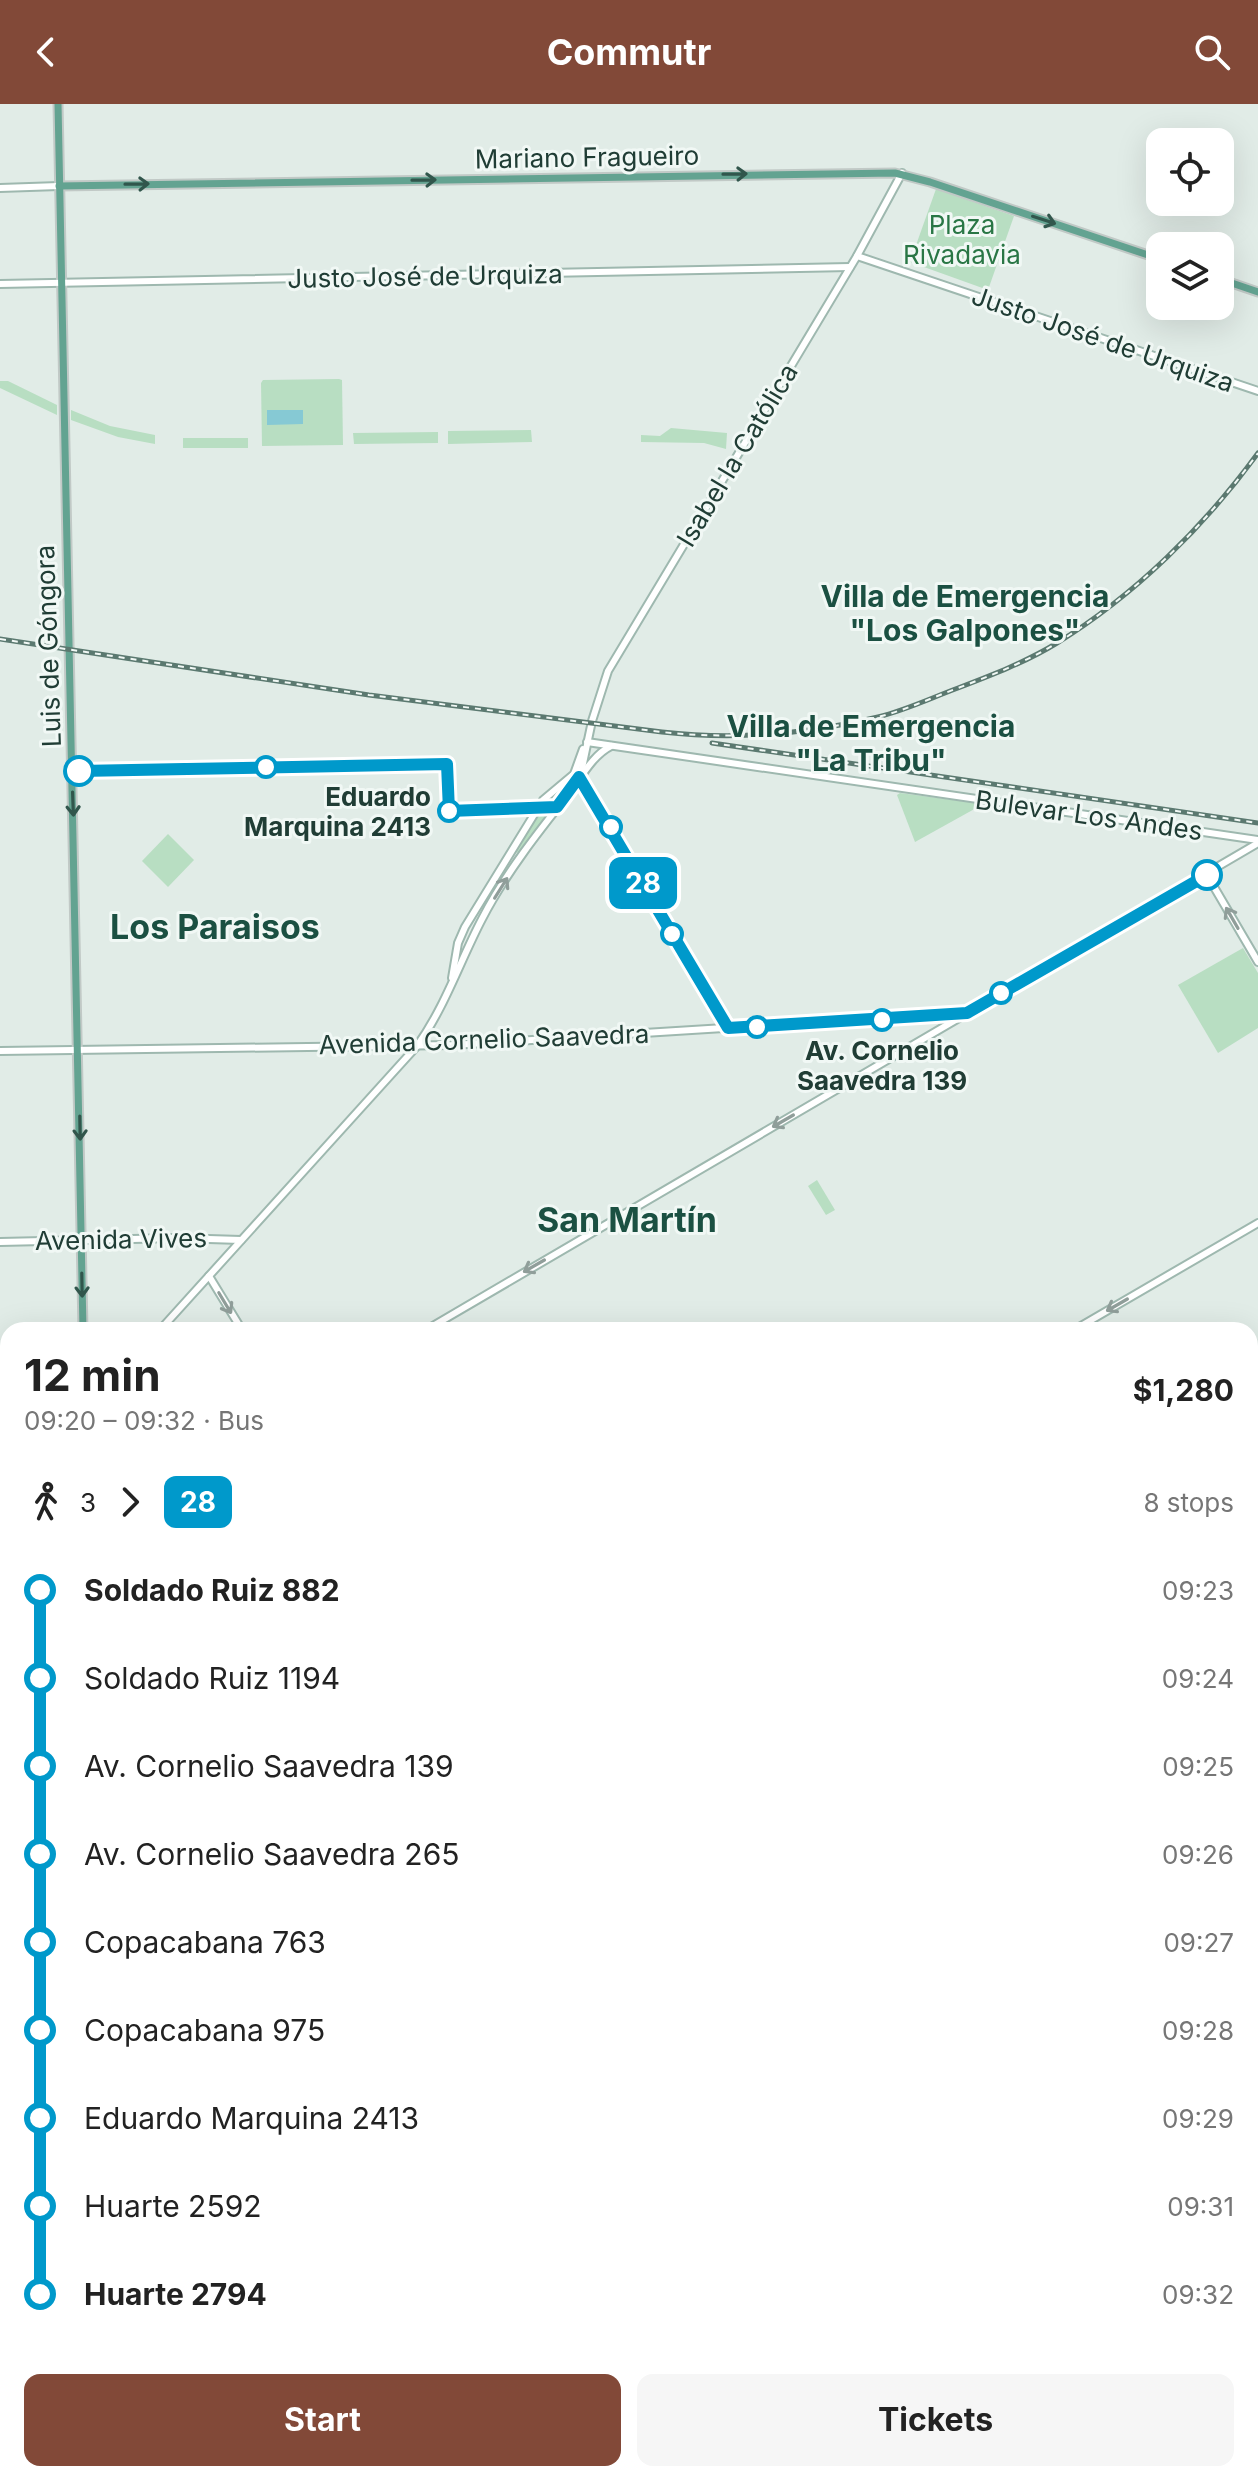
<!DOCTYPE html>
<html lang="en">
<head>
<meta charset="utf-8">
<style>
	:root { --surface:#fff; --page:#f6f6f6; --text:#222; --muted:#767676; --accent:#824938 }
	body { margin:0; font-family:Inter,sans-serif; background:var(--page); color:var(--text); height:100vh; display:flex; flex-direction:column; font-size:30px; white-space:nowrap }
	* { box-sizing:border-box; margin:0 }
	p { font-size:26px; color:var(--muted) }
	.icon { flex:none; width:44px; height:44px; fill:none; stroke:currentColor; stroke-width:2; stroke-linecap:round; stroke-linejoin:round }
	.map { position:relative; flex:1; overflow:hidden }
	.panel { position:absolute; left:0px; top:1218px; width:1258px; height:1160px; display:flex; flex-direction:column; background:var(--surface); border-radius:24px 24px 0 0; box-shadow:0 8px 32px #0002 }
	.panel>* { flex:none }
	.badge { padding:0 16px; border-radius:12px; font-size:28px; line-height:52px }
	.controls { position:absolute; left:1146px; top:24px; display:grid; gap:16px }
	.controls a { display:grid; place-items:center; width:88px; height:88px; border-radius:16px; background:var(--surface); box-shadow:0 8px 32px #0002; font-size:40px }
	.map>.badge { position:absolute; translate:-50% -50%; box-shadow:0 0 0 4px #fff }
	.legs { display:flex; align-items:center; gap:12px; height:88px; padding:0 24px; font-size:26px }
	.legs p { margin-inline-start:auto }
	.headline { display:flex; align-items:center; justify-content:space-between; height:136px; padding:0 24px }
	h1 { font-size:44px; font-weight:700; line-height:60px }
	.cta { display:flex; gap:16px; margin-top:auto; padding:16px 24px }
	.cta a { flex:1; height:92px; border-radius:16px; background:var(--accent); color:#fff; font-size:32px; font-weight:700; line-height:92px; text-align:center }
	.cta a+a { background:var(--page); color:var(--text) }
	ul { padding:0 24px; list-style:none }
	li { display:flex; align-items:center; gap:28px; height:88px; font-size:30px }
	li i { display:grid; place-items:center; width:12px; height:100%; margin:0 10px; background:currentColor }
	li i::after { content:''; width:20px; height:20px; margin:-10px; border:6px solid; border-radius:50%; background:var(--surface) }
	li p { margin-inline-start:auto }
	li:first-child i { background:linear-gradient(#0000 50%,currentColor 0) }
	li:last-child i { background:linear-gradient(currentColor 50%,#0000 0) }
	header { display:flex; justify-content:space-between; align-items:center; height:104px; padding:0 24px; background:var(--accent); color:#fff; font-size:36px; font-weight:700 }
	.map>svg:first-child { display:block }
	.green { fill:#b8dec2 }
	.water { fill:#86c9d4 }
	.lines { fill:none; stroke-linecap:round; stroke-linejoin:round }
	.secondary-casing { stroke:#9eb8af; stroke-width:10 }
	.primary-casing { stroke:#c1c9c6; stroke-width:11 }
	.secondary { stroke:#fff; stroke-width:6 }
	.primary { stroke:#63a391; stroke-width:7 }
	.rail-casing { stroke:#5b7970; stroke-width:5 }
	.rail { stroke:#f1f8f5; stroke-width:2; stroke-dasharray:6; stroke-linecap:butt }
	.oneway { stroke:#31564c }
	.oneway2 { stroke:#909e9a }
	.line-1-casing { stroke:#fff; stroke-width:18 }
	.line-1 { stroke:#0099cb; stroke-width:12 }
	.stop-1-dot { fill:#fff; stroke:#0099cb; stroke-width:4 }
	.labels { text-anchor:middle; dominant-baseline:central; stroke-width:6; stroke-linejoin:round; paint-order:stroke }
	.street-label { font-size:26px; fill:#203d35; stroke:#f1f8f5 }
	.park-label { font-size:26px; fill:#297645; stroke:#f1f8f5 }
	.stop-label { font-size:26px; font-weight:bold; fill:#203d35; stroke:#f1f8f5; text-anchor:end }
	.quarter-label { font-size:30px; font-weight:bold; fill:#1b5042; stroke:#f1f8f5 }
	.district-label { font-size:34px; font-weight:bold; fill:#1b5042; stroke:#f1f8f5 }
</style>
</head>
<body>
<header><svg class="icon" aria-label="back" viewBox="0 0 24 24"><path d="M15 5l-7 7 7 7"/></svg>Commutr<svg class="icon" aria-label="search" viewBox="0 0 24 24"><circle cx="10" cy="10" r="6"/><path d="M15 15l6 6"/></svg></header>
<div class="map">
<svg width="1258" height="2378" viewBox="0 0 1258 2378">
	<rect width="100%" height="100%" fill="#e1ece7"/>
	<g class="green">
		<path d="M936,85L1014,112L988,186L910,158Z"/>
		<path d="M339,275L342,276L343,341L262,342L261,279L263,276Z"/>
		<path d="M0,277H8L57,301V311L0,284Z"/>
		<path d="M71,306L110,322L155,331V340L118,333L71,316Z"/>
		<path d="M671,324L727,329L726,345L704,339L641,338V331L660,332Z"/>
		<path d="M531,326L532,338L448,340V327Z"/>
		<path d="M438,328V339L354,340L353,329Z"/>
		<path d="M248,334V344H183V334Z"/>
		<path d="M900,689L976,699L978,703L915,738L897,691Z"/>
		<path d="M550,706L519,748L514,749L538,708Z"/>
		<path d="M168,730L194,756L168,783L142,757Z"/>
		<path d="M1243,844L1258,869V924L1218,949L1178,881Z"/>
		<path d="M817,1076L835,1106L826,1111L808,1082Z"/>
		<path d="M0,2326L8,2327V2366L0,2365Z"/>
		<path d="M1161,2370H1235L1240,2378H1164Z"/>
	</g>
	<path class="water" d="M267,306H303V320L267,321Z"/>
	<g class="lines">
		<defs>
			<g id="secondary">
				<path d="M0,84L59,82"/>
				<path d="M857,152L1258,287"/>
				<path d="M0,180L850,163"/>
				<path d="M587,638L1258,736"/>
				<path d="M581,669L592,617L608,567L857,152L902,69"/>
				<path d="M1207,771L1258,858"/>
				<path d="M452,874L458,839L465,823L543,696L574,670L583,645"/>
				<path d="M0,947L452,941L967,909"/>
				<path d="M0,1138L176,1134L241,1136"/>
				<path d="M209,1172L242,1226"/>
				<path d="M160,1226L417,942C445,903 460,857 482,815C505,770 539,727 570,688C582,672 593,651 611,642"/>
				<path d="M426,1226L1258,739"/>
				<path d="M1074,1226L1258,1119"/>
				<path d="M0,1406L8,1397"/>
				<path d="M0,1475L8,1470"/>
				<path d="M1250,1742L1258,1718"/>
				<path d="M1250,1907L1258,1902"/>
				<path d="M1250,2118L1258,2121"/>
				<path d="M0,2240L8,2241"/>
				<path d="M396,2370L419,2378"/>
				<path d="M756,2370L764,2378"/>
				<path d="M241,2378L242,2370"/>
				<path d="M676,2378L684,2370"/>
				<path d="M689,2378L697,2370"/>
			</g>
			<g id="primary">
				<path d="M58,0L83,1226"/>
				<path d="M59,82L895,69L930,78L1160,155"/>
				<path d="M1220,175L1258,188"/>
				<path d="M1250,1296L1258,1291"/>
				<path d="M1250,1348L1258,1345"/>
				<path d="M1250,1399L1258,1395"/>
				<path d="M0,1714L8,1715"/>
				<path d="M1250,2344L1258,2356"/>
				<path d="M1161,2370L1164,2378"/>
				<path d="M582,2378L585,2370"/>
			</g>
		</defs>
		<use href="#secondary" class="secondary-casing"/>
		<use href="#primary" class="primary-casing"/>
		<use href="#secondary" class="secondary"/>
		<use href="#primary" class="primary"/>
		<defs>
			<g id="rail">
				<path d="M0,535L369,591L662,628C733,636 808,630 878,613C906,606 931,594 958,584C992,571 1026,558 1057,539C1135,491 1204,423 1258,349"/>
				<path d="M712,639L1258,719"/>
			</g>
		</defs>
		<use href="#rail" class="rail-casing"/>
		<use href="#rail" class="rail"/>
	</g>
	<defs><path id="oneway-shaft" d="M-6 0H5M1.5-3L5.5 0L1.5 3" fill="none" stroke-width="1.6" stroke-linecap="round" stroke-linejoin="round" transform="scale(2)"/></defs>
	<g class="oneway">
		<use href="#oneway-shaft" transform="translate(735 70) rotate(-1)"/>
		<use href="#oneway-shaft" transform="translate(424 76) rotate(-1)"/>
		<use href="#oneway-shaft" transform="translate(137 80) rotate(-1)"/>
		<use href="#oneway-shaft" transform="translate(1044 116) rotate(18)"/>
		<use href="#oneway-shaft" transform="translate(73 700) rotate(88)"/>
		<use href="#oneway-shaft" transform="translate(80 1024) rotate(89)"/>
		<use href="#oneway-shaft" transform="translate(82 1181) rotate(89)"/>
	</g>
	<g class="oneway2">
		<use href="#oneway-shaft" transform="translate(501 784) rotate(-58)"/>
		<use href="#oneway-shaft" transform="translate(1232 814) rotate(-120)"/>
		<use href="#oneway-shaft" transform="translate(783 1017) rotate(150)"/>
		<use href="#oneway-shaft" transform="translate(534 1162) rotate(150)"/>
		<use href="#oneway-shaft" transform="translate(225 1199) rotate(59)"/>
		<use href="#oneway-shaft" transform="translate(1117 1201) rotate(150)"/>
	</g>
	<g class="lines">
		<defs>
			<path id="line-1" d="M79,667L447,660L449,707L557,703L579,673L728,924L967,909L1207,771"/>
		</defs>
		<use href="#line-1" class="line-1-casing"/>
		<use href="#line-1" class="line-1"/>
	</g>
	<g class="stop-1-dot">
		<circle cx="266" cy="663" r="10"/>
		<circle cx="79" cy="667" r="14"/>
		<circle cx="449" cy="707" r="10"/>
		<circle cx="611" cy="723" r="10"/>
		<circle cx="1207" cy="771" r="14"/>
		<circle cx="672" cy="830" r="10"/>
		<circle cx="1001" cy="889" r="10"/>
		<circle cx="882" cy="916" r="10"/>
		<circle cx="757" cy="923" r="10"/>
	</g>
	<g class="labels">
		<g class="street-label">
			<text transform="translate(587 53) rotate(-1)">Mariano Fragueiro</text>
			<text transform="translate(425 172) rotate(-1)">Justo José de Urquiza</text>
			<text transform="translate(1103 235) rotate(19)">Justo José de Urquiza</text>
			<text transform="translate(737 351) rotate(-59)">Isabel la Católica</text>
			<text transform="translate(48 542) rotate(-92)">Luis de Góngora</text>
			<text transform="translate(1089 711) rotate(8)">Bulevar Los Andes</text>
			<text transform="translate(484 935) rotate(-2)">Avenida Cornelio Saavedra</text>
			<text transform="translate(121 1135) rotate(-1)">Avenida Vives</text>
		</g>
		<g class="park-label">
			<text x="962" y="120">Plaza<tspan x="962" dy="30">Rivadavia</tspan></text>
		</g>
		<g class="stop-label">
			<text x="431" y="692">Eduardo<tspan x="431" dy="30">Marquina 2413</tspan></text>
			<text x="882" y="946" text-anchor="middle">Av. Cornelio<tspan x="882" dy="30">Saavedra 139</tspan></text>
		</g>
		<g class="quarter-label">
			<text x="965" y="492">Villa de Emergencia<tspan x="965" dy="34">"Los Galpones"</tspan></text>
			<text x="871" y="622">Villa de Emergencia<tspan x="871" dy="34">"La Tribu"</tspan></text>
		</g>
		<g class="district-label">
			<text x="215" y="822">Los Paraisos</text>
			<text x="627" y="1115">San Martín</text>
		</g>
	</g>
</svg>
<div class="controls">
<a><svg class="icon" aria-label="locate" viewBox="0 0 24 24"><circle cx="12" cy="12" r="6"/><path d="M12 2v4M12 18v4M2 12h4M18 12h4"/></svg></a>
<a><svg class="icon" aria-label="layers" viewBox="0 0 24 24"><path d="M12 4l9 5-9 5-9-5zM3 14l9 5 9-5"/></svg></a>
</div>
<b class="badge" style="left:643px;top:779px;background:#0099cb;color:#fff">28</b>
<section class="panel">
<div class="headline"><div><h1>12 min</h1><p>09:20 – 09:32 · Bus</p></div><b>$1,280</b></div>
<div class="legs"><svg class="icon" aria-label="walk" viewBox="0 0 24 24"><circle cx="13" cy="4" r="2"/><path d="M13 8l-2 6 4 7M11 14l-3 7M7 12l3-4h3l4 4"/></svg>3<svg class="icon" aria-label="forward" viewBox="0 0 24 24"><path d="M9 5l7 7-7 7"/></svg><b class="badge" style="background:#0099cb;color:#fff">28</b><p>8 stops</p></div>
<ul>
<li><i style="color:#0099cb"></i><b>Soldado Ruiz 882</b><p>09:23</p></li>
<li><i style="color:#0099cb"></i><span>Soldado Ruiz 1194</span><p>09:24</p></li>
<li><i style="color:#0099cb"></i><span>Av. Cornelio Saavedra 139</span><p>09:25</p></li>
<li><i style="color:#0099cb"></i><span>Av. Cornelio Saavedra 265</span><p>09:26</p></li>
<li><i style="color:#0099cb"></i><span>Copacabana 763</span><p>09:27</p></li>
<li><i style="color:#0099cb"></i><span>Copacabana 975</span><p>09:28</p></li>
<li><i style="color:#0099cb"></i><span>Eduardo Marquina 2413</span><p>09:29</p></li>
<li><i style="color:#0099cb"></i><span>Huarte 2592</span><p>09:31</p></li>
<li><i style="color:#0099cb"></i><b>Huarte 2794</b><p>09:32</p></li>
</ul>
<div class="cta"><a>Start</a><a>Tickets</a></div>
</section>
</div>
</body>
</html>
